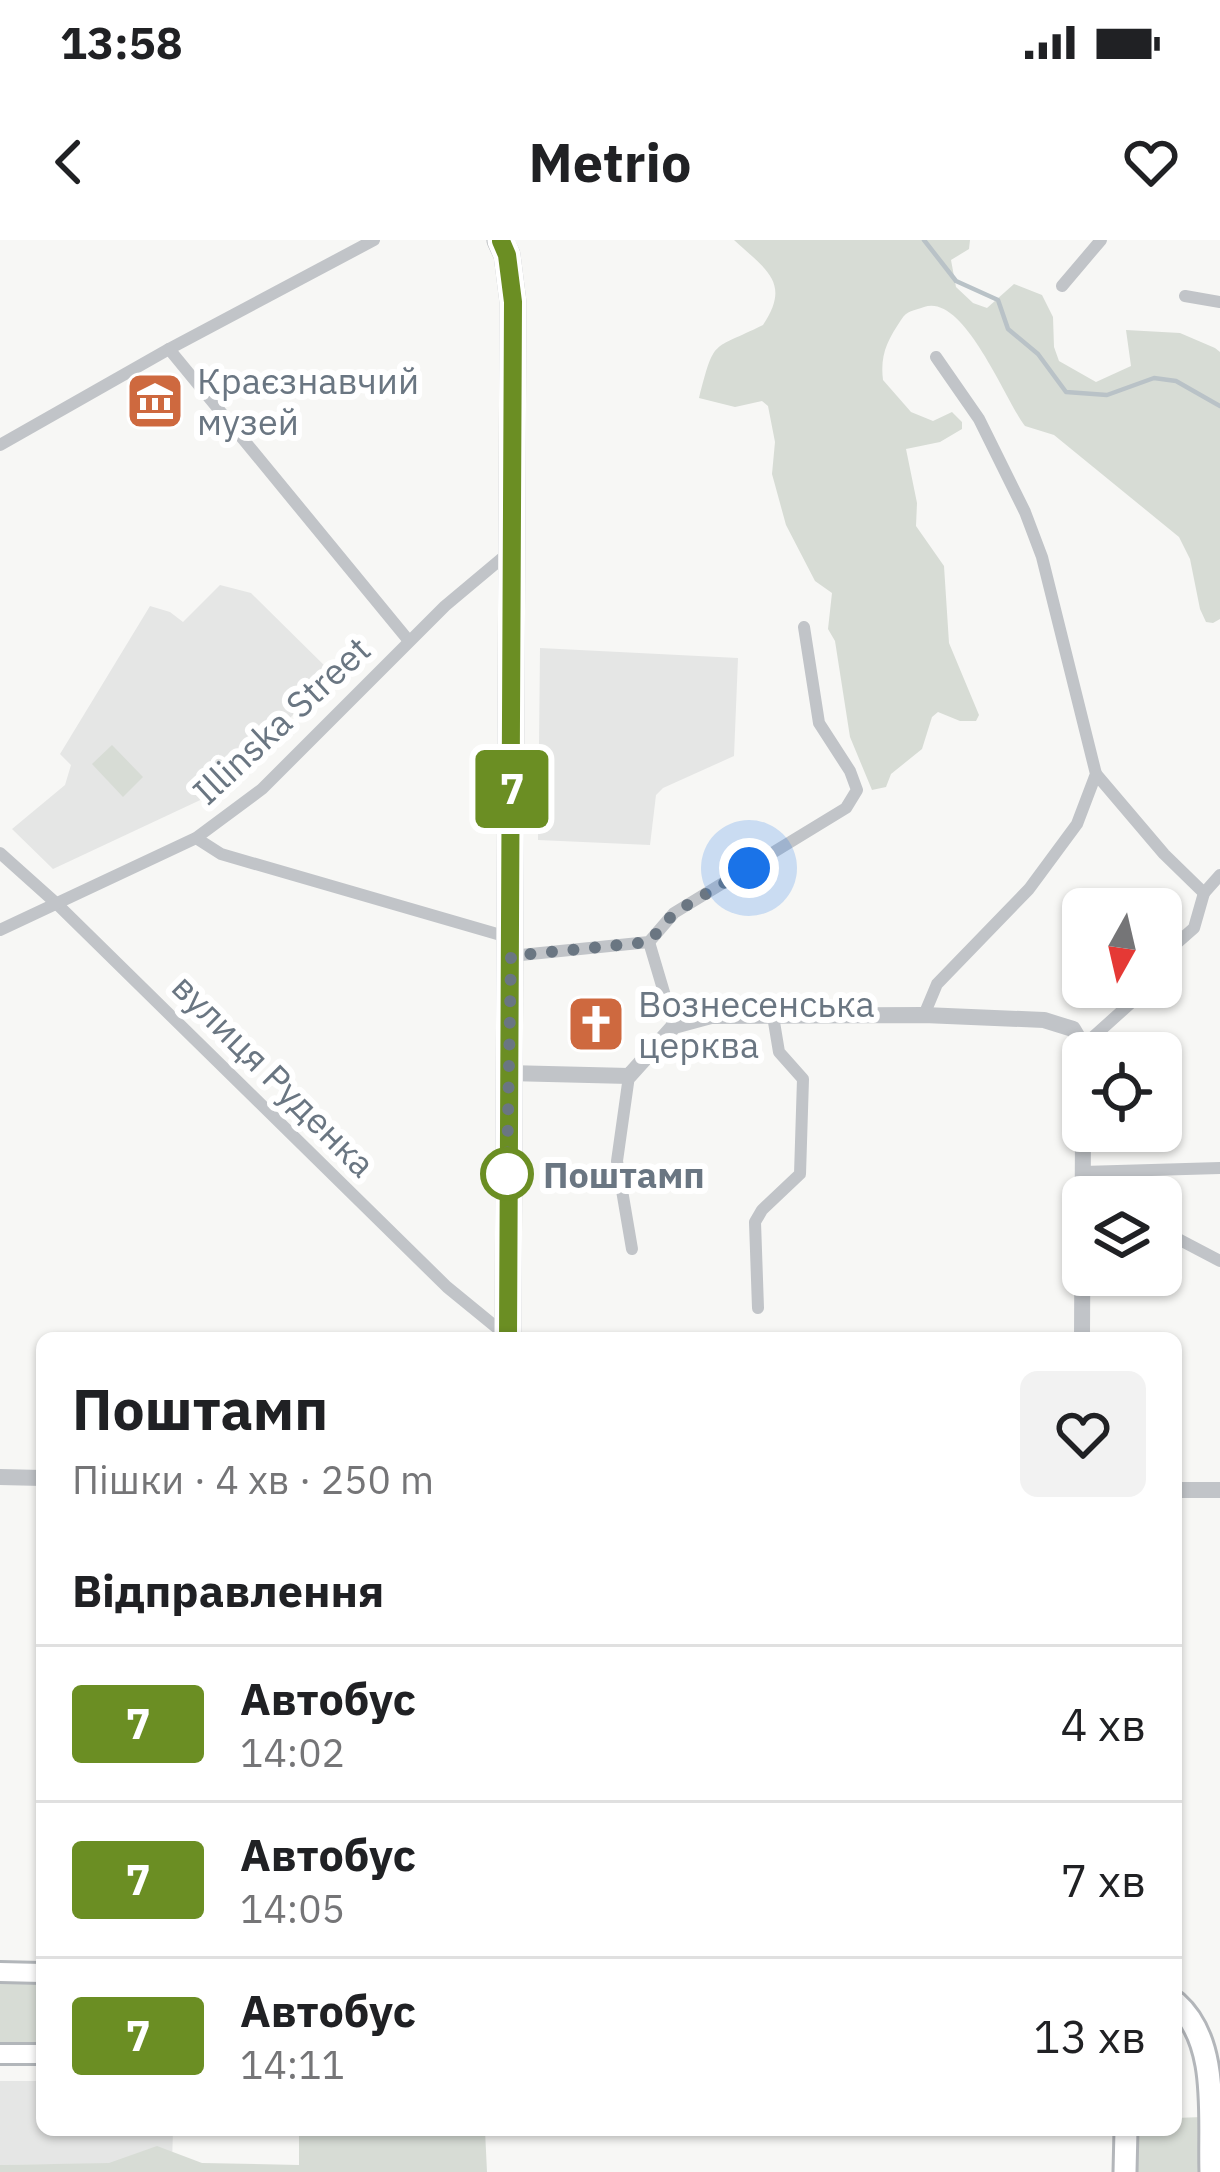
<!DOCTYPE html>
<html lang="uk">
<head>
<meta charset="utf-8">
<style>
	:root { --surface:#fff; --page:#f2f2f2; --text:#202124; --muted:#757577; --line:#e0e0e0 }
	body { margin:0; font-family:"IBM Plex Sans",sans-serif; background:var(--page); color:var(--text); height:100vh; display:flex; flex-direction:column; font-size:45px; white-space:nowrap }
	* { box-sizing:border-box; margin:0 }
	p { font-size:39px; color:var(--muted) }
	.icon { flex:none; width:66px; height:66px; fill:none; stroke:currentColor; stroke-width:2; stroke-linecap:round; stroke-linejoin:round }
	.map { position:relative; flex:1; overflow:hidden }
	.side { position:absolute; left:36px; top:1092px; width:1146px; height:804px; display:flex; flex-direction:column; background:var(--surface); border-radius:18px; box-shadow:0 3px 9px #0004 }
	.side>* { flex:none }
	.badge { padding:0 24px; border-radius:9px; font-size:42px; line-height:78px }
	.needle { width:78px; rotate:188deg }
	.tools { position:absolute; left:1062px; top:648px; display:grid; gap:24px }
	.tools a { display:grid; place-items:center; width:120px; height:120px; border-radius:18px; background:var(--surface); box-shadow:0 3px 9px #0004; font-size:60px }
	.you { position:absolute; width:60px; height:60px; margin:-30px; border:9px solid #fff; border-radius:50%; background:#1a73e8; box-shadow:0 0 0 18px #1a73e833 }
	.map>.badge { position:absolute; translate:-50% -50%; box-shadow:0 0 0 6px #fff }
	h2 { padding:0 36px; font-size:45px; line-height:108px }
	.round { display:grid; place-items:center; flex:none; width:126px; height:126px; border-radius:18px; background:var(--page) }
	.summary { display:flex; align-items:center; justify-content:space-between; height:204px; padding:0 36px }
	h1 { font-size:57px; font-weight:800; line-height:90px }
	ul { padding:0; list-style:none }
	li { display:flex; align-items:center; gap:36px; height:156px; padding:0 36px; border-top:3px solid var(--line) }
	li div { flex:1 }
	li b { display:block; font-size:45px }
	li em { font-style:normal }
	li .badge { min-width:132px; font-weight:700; text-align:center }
	.status { display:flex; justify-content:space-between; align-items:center; height:84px; padding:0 60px; background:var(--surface); direction:ltr }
	.status svg { height:33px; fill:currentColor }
	header { display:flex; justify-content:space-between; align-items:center; height:156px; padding:0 36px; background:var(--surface); font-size:54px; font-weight:800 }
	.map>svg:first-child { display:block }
	.built { fill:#e5e6e5 }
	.green { fill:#d7dcd5 }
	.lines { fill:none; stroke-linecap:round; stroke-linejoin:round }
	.stream { stroke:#b9c2c7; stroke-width:4.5 }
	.secondary-casing { stroke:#b2b6ba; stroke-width:24 }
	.primary-casing { stroke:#b3b6ba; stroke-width:27 }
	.minor { stroke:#c1c4c8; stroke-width:12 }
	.tertiary { stroke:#c1c4c8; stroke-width:16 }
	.secondary { stroke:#fff; stroke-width:18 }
	.primary { stroke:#fff; stroke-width:21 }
	.line-casing { stroke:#fff; stroke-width:27 }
	.line { stroke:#6b8e23; stroke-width:18 }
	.walk { stroke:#6a7682; stroke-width:12; stroke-dasharray:0 21.6 }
	.stop-dot { fill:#fff; stroke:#6b8e23; stroke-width:6 }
	.labels { text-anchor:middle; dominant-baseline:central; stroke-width:12; stroke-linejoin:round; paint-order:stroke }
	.poi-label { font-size:36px; fill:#6a7682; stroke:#fff; text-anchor:start }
	.street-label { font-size:36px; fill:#6a7682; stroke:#fff }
	.stop-label { font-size:36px; font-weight:bold; fill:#6a7682; stroke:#fff; text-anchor:start }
</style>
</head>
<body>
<div class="status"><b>13:58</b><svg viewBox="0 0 49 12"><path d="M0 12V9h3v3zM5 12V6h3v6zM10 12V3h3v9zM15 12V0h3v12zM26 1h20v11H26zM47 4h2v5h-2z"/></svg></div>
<header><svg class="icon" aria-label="back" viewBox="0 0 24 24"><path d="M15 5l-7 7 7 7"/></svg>Metrio<svg class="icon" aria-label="heart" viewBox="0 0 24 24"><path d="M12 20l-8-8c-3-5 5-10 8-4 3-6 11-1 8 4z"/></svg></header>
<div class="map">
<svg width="1220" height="1932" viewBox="0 0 1220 1932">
	<rect width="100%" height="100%" fill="#f7f7f5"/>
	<g class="built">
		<path d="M220,345L251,353L334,435L211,555L53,629L12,589L65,545L71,525L60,514L150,366L170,372L183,382Z"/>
		<path d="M540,408L738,418L734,516L663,548L656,555L650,605L538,600Z"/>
		<path d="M0,1841H42V1890H173L172,1923L0,1925Z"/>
	</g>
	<g class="green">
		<path d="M734,0H970L969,9L951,20L956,47L973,63L987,68L1014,44L1042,55L1053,77L1054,107L1059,121L1096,142L1131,126L1126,90L1180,93L1215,108L1220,112V379L1213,383L1206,382L1200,369L1190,319L1179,297L1054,195L1025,186C1005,160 964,53 924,67C914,71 907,70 901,80C887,101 880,115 883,140L911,172L933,181L952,172L962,182V189L940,202L906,209L917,263L916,286L944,326L949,403L979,475L976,481H960L938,472L932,477L922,509L891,534L886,547L872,550L850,497L835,401L828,389L832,353L815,341L786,285L772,234L775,202L768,166L762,161L735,167L699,158C715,97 711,111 763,85C792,42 765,29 734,0Z"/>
		<path d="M112,505L143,537L123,557L92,524Z"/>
		<path d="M0,1740L42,1741V1802H0Z"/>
		<path d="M1202,1877V1932H1133V1890H1176V1878Z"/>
		<path d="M299,1890H485L487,1932H0V1925L109,1923L157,1906L202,1923L299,1925Z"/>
	</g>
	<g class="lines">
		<path class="stream" d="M924,0L956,41L998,60L1008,89L1038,114L1066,152L1107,155L1154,138L1176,141L1220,166"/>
		<defs>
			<g id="secondary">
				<path d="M0,1732L42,1733"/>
				<path d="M0,1814H42"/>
			</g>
			<g id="primary">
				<path d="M500,0L507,15L513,62L508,1098"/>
				<path d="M1176,1763C1220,1802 1209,1878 1211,1932"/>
				<path d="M1125,1932L1126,1890"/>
			</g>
		</defs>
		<use href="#secondary" class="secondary-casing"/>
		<use href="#primary" class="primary-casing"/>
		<g class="minor">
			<path d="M1062,46L1101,0"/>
			<path d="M1185,56L1220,62"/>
			<path d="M169,109L409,401"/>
			<path d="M0,205L169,109L374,0"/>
			<path d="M1096,534L1164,614L1204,653L1220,635"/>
			<path d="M196,598L221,614L511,698"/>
			<path d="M0,613L57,664L447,1047L507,1096"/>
			<path d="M0,690L196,598L262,549L445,366L513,309"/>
			<path d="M649,702L674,786"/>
			<path d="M511,716L649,702L674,673L846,568L857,550L850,531L819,483L804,387"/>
			<path d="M1161,717L1194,688L1204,653"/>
			<path d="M924,775L937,744L1029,649L1077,584L1096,534L1042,317L1025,272L979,179L936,117"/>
			<path d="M1083,806L1133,761L1142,747"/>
			<path d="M629,836L617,921L632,1009"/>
			<path d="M1083,932L1220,928"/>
			<path d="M1161,990L1220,1021"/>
			<path d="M758,1068L755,982L762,970L800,934L803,839L779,812L773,776"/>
		</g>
		<g class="tertiary">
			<path d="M507,833L629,836L674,786L711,776L924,775L1044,780L1073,789L1083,806V883"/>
			<path d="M1082,1098L1083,891"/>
			<path d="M0,1237L42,1238"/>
			<path d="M1176,1250H1220"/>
		</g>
		<use href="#secondary" class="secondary"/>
		<use href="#primary" class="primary"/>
	</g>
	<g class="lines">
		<defs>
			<path id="line" d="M501,1L507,15L513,62L508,1098"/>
		</defs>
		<use href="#line" class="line-casing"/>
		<use href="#line" class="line"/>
		<path class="walk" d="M507,934L511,716L649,702L674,673L749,628"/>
	</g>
	<defs>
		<symbol id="museum-square" viewBox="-11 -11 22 22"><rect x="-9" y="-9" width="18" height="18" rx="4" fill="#ce693f" stroke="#fff"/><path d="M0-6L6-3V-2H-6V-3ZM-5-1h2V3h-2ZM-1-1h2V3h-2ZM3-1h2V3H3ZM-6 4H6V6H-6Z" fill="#fff"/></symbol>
		<symbol id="church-square" viewBox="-11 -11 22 22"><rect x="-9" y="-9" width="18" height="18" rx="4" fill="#ce693f" stroke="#fff"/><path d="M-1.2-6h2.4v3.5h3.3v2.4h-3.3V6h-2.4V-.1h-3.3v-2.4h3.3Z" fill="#fff"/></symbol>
	</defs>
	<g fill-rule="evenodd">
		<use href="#museum-square" x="122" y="128" width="66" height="66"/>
		<use href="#church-square" x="563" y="751" width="66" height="66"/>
	</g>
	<circle class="stop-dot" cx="507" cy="934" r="24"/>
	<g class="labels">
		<g class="poi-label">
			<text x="197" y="140">Краєзнавчий<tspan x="197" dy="41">музей</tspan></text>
			<text x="638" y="763">Вознесенська<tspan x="638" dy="41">церква</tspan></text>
		</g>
		<g class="street-label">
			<text transform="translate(281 480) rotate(-43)">Illinska Street</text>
			<text transform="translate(274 835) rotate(45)">вулиця Руденка</text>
		</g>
		<g class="stop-label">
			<text x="543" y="934">Поштамп</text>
		</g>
	</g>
</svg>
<div class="tools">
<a><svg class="needle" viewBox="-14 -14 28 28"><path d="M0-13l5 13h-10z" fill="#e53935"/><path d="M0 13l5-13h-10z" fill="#757577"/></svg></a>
<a><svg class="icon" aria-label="locate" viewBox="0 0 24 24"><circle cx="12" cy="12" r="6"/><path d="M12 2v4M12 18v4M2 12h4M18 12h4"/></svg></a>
<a><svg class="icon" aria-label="layers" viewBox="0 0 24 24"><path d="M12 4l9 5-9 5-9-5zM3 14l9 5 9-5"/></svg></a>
</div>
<div class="you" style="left:749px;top:628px"></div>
<b class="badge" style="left:512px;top:549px;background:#6b8e23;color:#fff">7</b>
<section class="side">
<div class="summary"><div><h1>Поштамп</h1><p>Пішки · 4 хв · 250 m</p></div><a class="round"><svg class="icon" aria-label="heart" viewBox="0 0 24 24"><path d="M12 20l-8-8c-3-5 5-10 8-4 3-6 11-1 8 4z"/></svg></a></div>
<h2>Відправлення</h2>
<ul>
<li><span class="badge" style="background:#6b8e23;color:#fff">7</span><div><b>Автобус</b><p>14:02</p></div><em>4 хв</em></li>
<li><span class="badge" style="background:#6b8e23;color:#fff">7</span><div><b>Автобус</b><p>14:05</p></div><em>7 хв</em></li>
<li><span class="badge" style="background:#6b8e23;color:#fff">7</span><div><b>Автобус</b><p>14:11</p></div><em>13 хв</em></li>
</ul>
</section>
</div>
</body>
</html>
